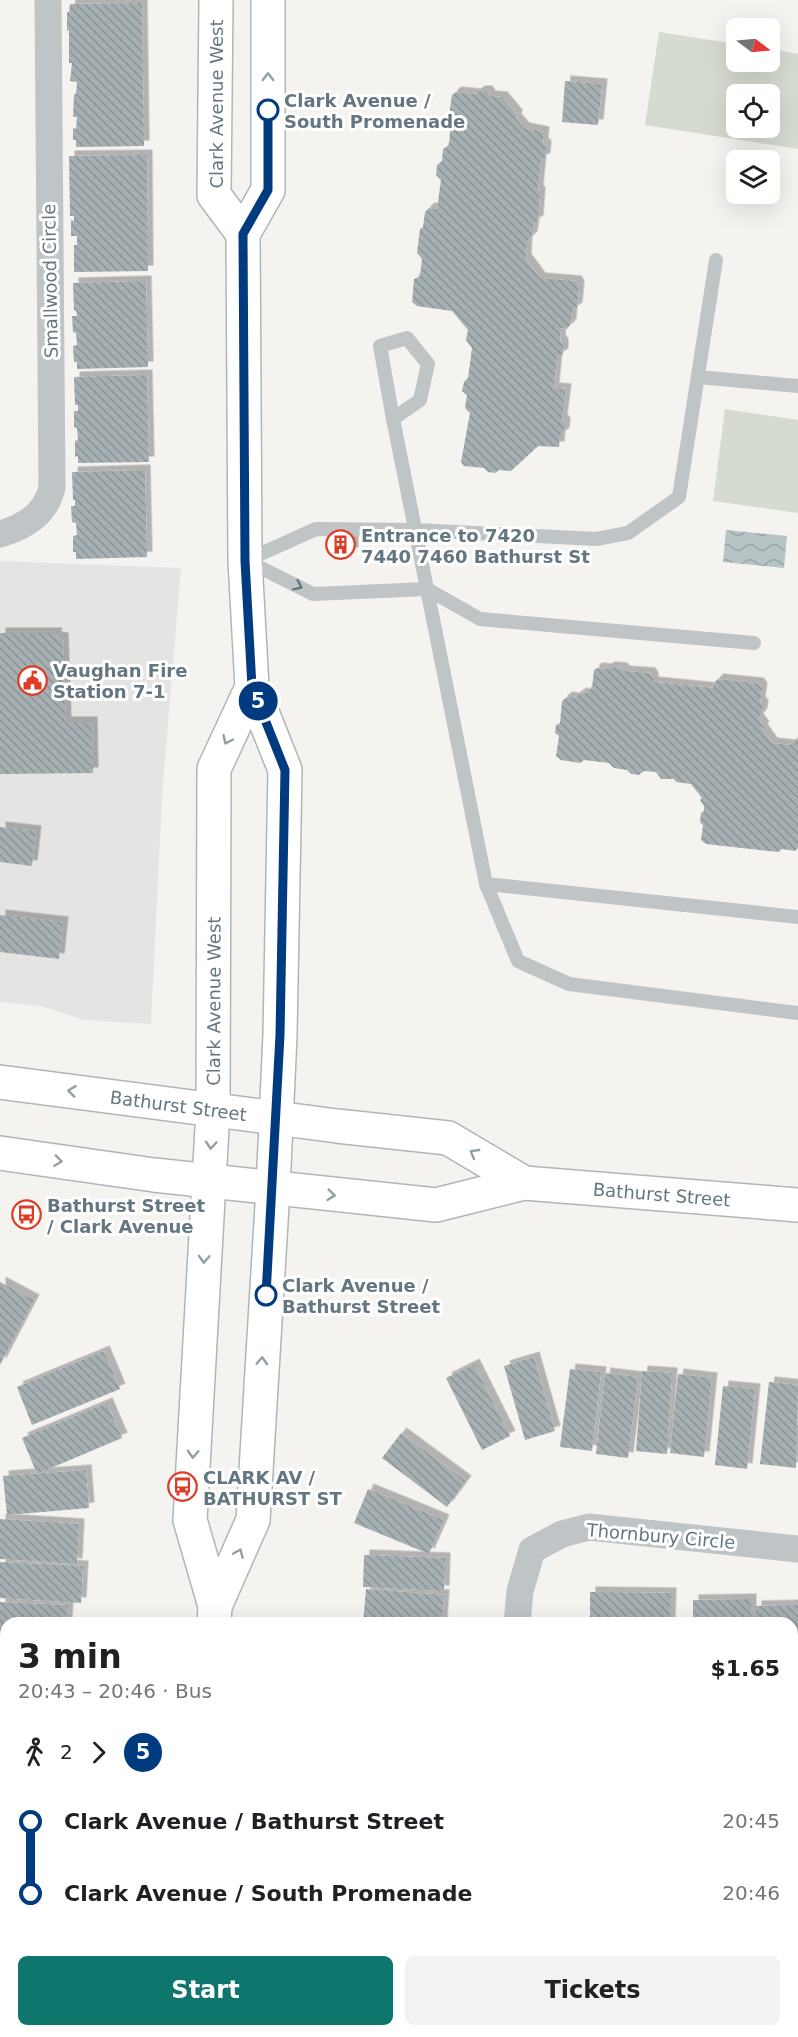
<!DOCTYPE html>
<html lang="en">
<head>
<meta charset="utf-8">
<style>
	:root { --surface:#fff; --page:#f2f2f2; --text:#202124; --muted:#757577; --accent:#0f766e }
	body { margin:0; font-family:"DejaVu Sans",sans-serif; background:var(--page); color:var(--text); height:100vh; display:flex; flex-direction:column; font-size:22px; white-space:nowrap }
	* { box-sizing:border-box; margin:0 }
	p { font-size:20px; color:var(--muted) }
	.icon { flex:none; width:33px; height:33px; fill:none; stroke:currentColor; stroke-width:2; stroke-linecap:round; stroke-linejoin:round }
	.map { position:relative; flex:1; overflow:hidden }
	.sheet { position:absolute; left:0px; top:1617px; width:798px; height:420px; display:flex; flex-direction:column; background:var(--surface); border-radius:18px 18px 0 0; box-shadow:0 6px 24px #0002 }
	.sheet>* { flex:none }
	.badge { padding:0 12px; border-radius:20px; font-size:21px; line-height:39px }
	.needle { width:39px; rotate:106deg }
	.buttons { position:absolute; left:726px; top:18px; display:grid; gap:12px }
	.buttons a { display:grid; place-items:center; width:54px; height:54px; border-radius:9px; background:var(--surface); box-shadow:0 6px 24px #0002; font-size:30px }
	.map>.badge { position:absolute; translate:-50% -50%; box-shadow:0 0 0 3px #fff }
	.legs { display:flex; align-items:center; gap:9px; height:66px; padding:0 18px; font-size:20px }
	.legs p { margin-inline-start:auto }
	.overview { display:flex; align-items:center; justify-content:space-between; height:102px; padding:0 18px }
	h1 { font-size:33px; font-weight:700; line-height:45px }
	.button { display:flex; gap:12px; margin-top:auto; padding:12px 18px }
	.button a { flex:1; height:69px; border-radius:9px; background:var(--accent); color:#fff; font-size:24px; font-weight:700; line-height:69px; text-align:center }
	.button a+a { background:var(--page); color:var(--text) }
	ul { padding:0 18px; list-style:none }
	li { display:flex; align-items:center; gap:21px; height:72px; font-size:22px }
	li i { display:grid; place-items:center; width:9px; height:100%; margin:0 8px; background:currentColor }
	li i::after { content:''; width:15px; height:15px; margin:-8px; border:4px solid; border-radius:50%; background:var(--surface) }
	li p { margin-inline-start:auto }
	li:first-child i { background:linear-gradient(#0000 50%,currentColor 0) }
	li:last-child i { background:linear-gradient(currentColor 50%,#0000 0) }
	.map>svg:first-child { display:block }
	.built { fill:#e4e5e3 }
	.pitch { fill:#d6dbd1; fill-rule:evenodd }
	.water { fill:url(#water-waves) }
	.building { fill:url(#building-back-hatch); filter:url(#shadow) }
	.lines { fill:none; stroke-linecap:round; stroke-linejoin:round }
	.secondary-casing { stroke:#afb6b9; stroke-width:36 }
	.lane { stroke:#bfc4c6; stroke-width:14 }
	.street { stroke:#bfc4c6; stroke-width:27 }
	.secondary { stroke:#fff; stroke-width:33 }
	.oneway { stroke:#92a0a6 }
	.oneway2 { stroke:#647780 }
	.line-1-casing { stroke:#fff; stroke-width:14 }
	.line-1 { stroke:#003b80; stroke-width:9 }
	.stop-1-dot { fill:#fff; stroke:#003b80; stroke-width:3 }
	.labels { text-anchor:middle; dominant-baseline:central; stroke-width:6; stroke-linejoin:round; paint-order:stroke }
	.stop-label { font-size:18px; font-weight:bold; fill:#647780; stroke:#fff; text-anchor:start }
	.street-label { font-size:18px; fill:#647780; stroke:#fff }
	.poi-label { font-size:18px; font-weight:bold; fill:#647780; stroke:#fff; text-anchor:start }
</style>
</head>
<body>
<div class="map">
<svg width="798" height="2037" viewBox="0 0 798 2037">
	<defs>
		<pattern id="water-waves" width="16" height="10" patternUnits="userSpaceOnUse" patternTransform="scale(1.5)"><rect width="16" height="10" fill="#b6c4c6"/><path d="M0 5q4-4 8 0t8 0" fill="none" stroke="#98a4a6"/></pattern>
		<pattern id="building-back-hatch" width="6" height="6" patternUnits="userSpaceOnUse" patternTransform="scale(1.5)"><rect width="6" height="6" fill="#a6b0b2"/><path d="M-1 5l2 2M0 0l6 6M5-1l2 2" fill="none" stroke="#8b9496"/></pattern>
		<filter id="shadow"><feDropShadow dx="5.5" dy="-5.5" stdDeviation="0" flood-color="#0004"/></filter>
	</defs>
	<rect width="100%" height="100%" fill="#f4f3f0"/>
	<path class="built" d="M0,561L181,568L162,796L151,1024L84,1020L41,1006L0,1002Z"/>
	<g class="pitch">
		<path d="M659,32L736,44V62H770V49L798,54V149L645,125ZM736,94H770V128H736Z"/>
		<path d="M725,409L798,420V513L713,501Z"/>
	</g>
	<path class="water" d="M726,530L787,536L784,568L723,562Z"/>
	<g class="building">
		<path d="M142,3L144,146L76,147V140H73V128L76,129L77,117H73L74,94H76L77,82L70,81L72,63H69V30L67,31V12H69L70,4Z"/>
		<path d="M565,81L602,84L598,125L562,122Z"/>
		<path d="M480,91H487L490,96L502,97L517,115L516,119L524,128L544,132L543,143L546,146L545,158L541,160L538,190L540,193L538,221L534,223L532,237L527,241L526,259L540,278L576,281L579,286L577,308L572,311L571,324L567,329L561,328L560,340L563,344V354L557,357L554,388L566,389L562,420L565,423L564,433L560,436L559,447L538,446L511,471L499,470L495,473L488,472L484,468L464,466L461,462L470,413L465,408L467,395L462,391L464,382L468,378L472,348L466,340L468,330L452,311L417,306L412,302L414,279L420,276L422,259L417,253L420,229L423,227L425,212L429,208L437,209L441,180L436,175L437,165L442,161L443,149L449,145L451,119L449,116L452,95L456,92L475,94Z"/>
		<path d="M147,155L148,271L74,272V245H77V236H71V220L74,221V216H70L69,156Z"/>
		<path d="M146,281L148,367L77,369V362H74L73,346L77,345L76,333L73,332L72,316H77L76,310L74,311L73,283Z"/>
		<path d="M147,375L149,462L78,463V456L75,457V441L78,440L77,428L74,427V411H78V405H75L74,377Z"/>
		<path d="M145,470L147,557L76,559V552H73V536L77,535L76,523L72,522L71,506H75V500H73L72,472Z"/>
		<path d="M353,537V553H327V538Z"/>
		<path d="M0,633H57L56,637L63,638L66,722H92L93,773L0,774Z"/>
		<path d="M609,667L622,668L624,671L650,673L653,678V682L713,688L714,683L718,679L758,683L762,688L760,702L763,705L762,713L758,719L764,727L762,729L772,743L790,745L795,741H798V848L795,851L782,849L778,852L706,844L701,840L703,825L700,822L701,813L704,811V806L700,800L702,798L691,784L676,782L674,779H661L656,772L644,771L639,775L631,774L627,770L614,768L609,763L584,760L580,763L561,760L556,756L559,736L555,733L556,725L560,723L562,701L567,697L574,698L581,693L584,694L592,688L594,670L597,668L606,669Z"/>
		<path d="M0,827L36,831L32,866L0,862Z"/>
		<path d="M0,915L63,922L59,959L0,952Z"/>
		<path d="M0,1282L34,1300L0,1365Z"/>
		<path d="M104,1351L120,1389L32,1425L17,1387Z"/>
		<path d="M534,1357L555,1431L525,1440L504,1366Z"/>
		<path d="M474,1364L510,1436L482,1450L446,1378Z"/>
		<path d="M570,1369L601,1372L592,1451L560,1447Z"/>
		<path d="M642,1371L672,1373L667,1454L636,1451Z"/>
		<path d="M605,1373L638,1377L628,1458L596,1454Z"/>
		<path d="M678,1374L712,1378L704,1457L670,1453Z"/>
		<path d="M769,1382L798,1385L796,1468L760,1464Z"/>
		<path d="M723,1386L755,1389L747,1469L715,1465Z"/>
		<path d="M107,1403L122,1438L37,1474L22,1438Z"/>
		<path d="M401,1433L466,1481L447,1507L382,1458Z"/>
		<path d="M86,1470L89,1508L7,1515L3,1476Z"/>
		<path d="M368,1489L444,1520L429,1554L354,1523Z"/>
		<path d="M0,1519L79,1524L77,1564L0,1559Z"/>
		<path d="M364,1555L445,1558L444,1591L363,1587Z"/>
		<path d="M0,1562L83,1566L81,1603L0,1598Z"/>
		<path d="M366,1589L444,1595L442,1623H363Z"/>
		<path d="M590,1592L671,1593L670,1623H590Z"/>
		<path d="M751,1599V1623H693V1600Z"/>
		<path d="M0,1602L68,1605L67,1623H6V1636H0Z"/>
		<path d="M798,1605V1711H792V1623H756V1606Z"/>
		<path d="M0,1638L6,1639V1674L0,1673Z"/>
		<rect x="0" y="1677" width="6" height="35"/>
		<rect x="0" y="1713" width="6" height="37"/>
		<rect x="0" y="1754" width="6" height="34"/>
		<path d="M0,1789L6,1790V1824H0Z"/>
		<rect x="792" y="1805" width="6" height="85"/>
		<path d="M0,1830H6V1865L0,1864Z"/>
		<rect x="0" y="1867" width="6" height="35"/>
		<rect x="0" y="1905" width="6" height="35"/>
		<path d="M0,1943L6,1944V1978H0Z"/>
		<path d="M0,1982L6,1983V2017H0Z"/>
		<path d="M0,2019H6V2031H44V2037H0Z"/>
		<path d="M420,2031H459L455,2037H417Z"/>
		<path d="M475,2031H509L507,2037H474Z"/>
		<rect x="514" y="2031" width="32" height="6"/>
		<rect x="549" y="2031" width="34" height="6"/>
		<rect x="586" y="2031" width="32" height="6"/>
		<path d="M622,2031H656V2037H621Z"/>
		<rect x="658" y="2031" width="32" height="6"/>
		<rect x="704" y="2031" width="33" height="6"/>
		<rect x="739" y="2031" width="38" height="6"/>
	</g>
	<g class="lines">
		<defs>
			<g id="secondary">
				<path d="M216,0L214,195L243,234"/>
				<path id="s1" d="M0,1082L337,1126L448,1138L524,1183"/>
				<path id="s2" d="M0,1153L154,1175L436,1205L524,1183L798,1205"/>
				<path id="s3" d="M215,1606L190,1520L213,1110L214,769L252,687"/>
				<path d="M214,1623L215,1606L253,1520L273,1189L280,1035L285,770L252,687L245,561L243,234L268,190V0"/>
				<path d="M182,2037L183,2031"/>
			</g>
		</defs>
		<use href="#secondary" class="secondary-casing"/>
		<g class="lane">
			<path d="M698,377L798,386"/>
			<path d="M393,419L420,400L428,364L407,338L380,346L393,419L486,884L518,961L569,984L798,1013"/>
			<path d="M247,560L316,529L416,530L596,539L628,533L679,497L716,260"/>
			<path d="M247,561L313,594L427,589L480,619L754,643"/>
			<path d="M486,884L798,917"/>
		</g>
		<g class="street">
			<path d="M0,534C25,527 47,513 52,487L48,0"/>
			<path d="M517,1623L520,1591L532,1550L562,1534L589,1527L798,1549"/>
			<path d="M792,1944L798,1945"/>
		</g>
		<use href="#secondary" class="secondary"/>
	</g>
	<defs><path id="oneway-chevron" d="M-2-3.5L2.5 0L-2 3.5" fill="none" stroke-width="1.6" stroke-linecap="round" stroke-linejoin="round" transform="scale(1.5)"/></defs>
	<g class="oneway">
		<use href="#oneway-chevron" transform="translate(268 77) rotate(-90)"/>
		<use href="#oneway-chevron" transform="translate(227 740) rotate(115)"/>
		<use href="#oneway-chevron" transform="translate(72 1091) rotate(-173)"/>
		<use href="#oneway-chevron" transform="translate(211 1145) rotate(94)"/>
		<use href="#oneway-chevron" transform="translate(474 1153) rotate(-150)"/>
		<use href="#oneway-chevron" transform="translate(58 1161) rotate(8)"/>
		<use href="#oneway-chevron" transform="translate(331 1195) rotate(6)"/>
		<use href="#oneway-chevron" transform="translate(204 1259) rotate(93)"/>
		<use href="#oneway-chevron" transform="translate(262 1361) rotate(-87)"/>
		<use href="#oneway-chevron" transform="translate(193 1454) rotate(93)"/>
		<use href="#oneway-chevron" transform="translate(239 1553) rotate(-67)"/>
	</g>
	<use class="oneway2" href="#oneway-chevron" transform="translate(298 586) rotate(26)"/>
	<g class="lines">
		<defs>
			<path id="line-1" d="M266,1295L280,1035L285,770L252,687L245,561L243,234L268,190V110"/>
		</defs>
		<use href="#line-1" class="line-1-casing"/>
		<use href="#line-1" class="line-1"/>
	</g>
	<defs>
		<symbol id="building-ring" viewBox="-11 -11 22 22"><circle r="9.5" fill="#fff" stroke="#dd3c26" stroke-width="1.5"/><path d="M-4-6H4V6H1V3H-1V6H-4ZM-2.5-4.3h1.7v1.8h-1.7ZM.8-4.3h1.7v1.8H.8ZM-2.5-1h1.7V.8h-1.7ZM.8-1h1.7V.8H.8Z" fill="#dd3c26"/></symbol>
		<symbol id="civic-ring" viewBox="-11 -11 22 22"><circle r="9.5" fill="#fff" stroke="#dd3c26" stroke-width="1.5"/><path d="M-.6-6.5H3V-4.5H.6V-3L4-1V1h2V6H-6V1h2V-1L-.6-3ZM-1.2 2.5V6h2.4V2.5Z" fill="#dd3c26"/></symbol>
		<symbol id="bus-ring" viewBox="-11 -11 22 22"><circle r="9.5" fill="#fff" stroke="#dd3c26" stroke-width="1.5"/><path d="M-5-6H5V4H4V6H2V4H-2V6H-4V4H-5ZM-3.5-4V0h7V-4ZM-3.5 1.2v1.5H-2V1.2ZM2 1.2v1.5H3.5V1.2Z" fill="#dd3c26"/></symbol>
	</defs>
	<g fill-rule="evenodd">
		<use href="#building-ring" x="324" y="528" width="33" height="33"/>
		<use href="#civic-ring" x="16" y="664" width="33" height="33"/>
		<use href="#bus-ring" x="10" y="1198" width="33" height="33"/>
		<use href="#bus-ring" x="166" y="1470" width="33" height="33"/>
	</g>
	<g class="stop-1-dot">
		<circle cx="268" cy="110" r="10"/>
		<circle cx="266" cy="1295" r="10"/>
	</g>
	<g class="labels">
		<g class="stop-label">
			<text x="284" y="100">Clark Avenue /<tspan x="284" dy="21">South Promenade</tspan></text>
			<text x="282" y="1285">Clark Avenue /<tspan x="282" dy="21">Bathurst Street</tspan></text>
		</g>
		<g class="street-label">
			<text transform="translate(216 104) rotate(-90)">Clark Avenue West</text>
			<text transform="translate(50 281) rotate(-91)">Smallwood Circle</text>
			<text stroke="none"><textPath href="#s3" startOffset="609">Clark Avenue West</textPath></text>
			<text stroke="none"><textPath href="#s1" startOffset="180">Bathurst Street</textPath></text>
			<text stroke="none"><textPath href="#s2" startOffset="668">Bathurst Street</textPath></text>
			<text transform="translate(661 1536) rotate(5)">Thornbury Circle</text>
		</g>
		<g class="poi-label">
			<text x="361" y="535">Entrance to 7420<tspan x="361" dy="21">7440 7460 Bathurst St</tspan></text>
			<text x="53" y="670">Vaughan Fire<tspan x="53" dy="21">Station 7-1</tspan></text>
			<text x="47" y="1205">Bathurst Street<tspan x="47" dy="21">/ Clark Avenue</tspan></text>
			<text x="203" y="1477">CLARK AV /<tspan x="203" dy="21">BATHURST ST</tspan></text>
		</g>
	</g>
</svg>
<div class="buttons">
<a><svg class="needle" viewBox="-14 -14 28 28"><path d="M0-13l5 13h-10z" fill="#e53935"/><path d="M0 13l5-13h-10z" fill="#757577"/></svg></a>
<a><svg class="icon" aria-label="locate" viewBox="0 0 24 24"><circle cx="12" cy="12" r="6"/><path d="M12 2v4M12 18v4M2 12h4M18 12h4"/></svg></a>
<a><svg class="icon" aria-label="layers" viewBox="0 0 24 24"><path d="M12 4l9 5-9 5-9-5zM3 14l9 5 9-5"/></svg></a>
</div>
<b class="badge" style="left:258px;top:701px;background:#003b80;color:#fff">5</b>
<section class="sheet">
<div class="overview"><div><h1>3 min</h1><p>20:43 – 20:46 · Bus</p></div><b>$1.65</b></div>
<div class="legs"><svg class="icon" aria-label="walk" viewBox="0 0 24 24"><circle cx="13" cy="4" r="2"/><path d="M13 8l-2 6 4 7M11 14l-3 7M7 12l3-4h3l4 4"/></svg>2<svg class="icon" aria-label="forward" viewBox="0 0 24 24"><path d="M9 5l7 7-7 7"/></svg><b class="badge" style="background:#003b80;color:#fff">5</b></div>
<ul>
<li><i style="color:#003b80"></i><b>Clark Avenue / Bathurst Street</b><p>20:45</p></li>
<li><i style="color:#003b80"></i><b>Clark Avenue / South Promenade</b><p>20:46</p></li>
</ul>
<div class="button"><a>Start</a><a>Tickets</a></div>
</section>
</div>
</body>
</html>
